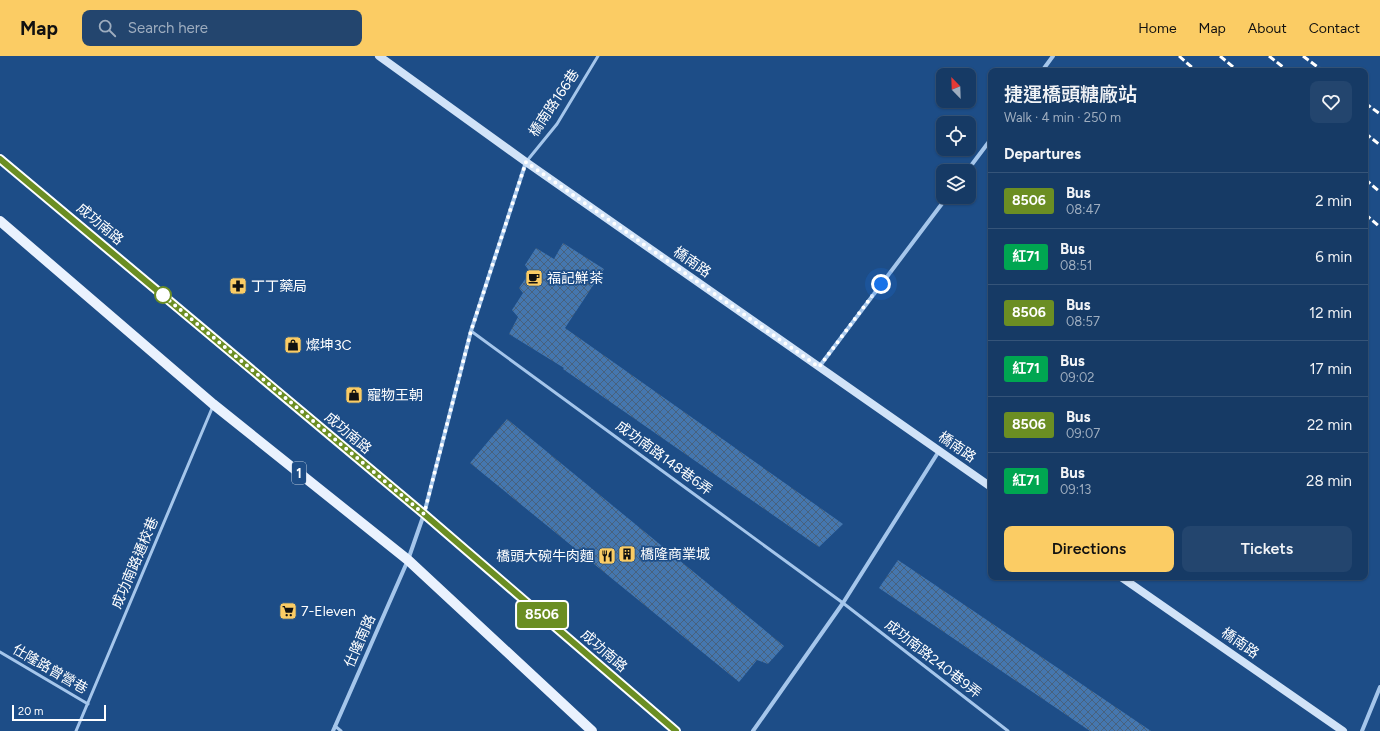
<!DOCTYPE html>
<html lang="en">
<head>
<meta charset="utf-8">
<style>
	:root { --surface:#163a65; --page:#23456e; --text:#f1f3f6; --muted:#9eadbf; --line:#355479; --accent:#fbcc64 }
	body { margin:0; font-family:Figtree,"Noto Sans TC",sans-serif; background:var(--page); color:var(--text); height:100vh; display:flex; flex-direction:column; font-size:15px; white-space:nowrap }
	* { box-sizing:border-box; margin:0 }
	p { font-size:13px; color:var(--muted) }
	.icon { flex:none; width:22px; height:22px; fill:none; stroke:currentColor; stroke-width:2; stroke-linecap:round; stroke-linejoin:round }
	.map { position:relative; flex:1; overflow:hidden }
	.details { position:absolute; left:988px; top:12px; width:380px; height:512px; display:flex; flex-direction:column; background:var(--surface); border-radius:8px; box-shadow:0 1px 3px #0004,0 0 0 1px var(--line) }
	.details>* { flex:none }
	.badge { padding:0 8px; border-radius:3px; font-size:14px; line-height:26px }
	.needle { width:26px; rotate:337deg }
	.fabs { position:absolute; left:936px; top:12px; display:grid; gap:8px }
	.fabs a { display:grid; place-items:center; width:40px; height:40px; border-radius:8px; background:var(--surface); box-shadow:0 1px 3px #0004,0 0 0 1px var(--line); font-size:20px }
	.scale { position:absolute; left:12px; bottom:10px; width:94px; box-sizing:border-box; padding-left:4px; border:2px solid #fff; border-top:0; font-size:11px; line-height:14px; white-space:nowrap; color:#fff; -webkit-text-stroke:3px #1d4d87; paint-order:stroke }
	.you { position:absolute; width:20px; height:20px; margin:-10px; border:3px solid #fff; border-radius:50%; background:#1a73e8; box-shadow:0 0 0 6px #1a73e833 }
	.map>.badge { position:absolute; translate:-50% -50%; box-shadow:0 0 0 2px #fff }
	h2 { padding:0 16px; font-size:15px; line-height:36px }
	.round { display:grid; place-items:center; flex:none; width:42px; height:42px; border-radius:8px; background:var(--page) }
	.overview { display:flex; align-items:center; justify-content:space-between; height:68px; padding:0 16px }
	h1 { font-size:19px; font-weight:600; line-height:30px }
	.action { display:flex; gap:8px; margin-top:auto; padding:8px 16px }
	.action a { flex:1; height:46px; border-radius:8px; background:var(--accent); color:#111; font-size:16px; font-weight:600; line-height:46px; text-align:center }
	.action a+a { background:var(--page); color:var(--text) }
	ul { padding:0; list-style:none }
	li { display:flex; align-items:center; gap:12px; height:56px; padding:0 16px; border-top:1px solid var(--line) }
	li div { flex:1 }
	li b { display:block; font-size:15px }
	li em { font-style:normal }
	li .badge { min-width:44px; font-weight:700; text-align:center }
	header { display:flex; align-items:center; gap:24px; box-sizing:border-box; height:56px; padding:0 20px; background:var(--accent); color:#111 }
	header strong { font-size:19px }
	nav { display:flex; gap:22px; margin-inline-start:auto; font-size:14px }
	.search { width:280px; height:36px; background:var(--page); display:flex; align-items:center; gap:10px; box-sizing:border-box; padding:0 14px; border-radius:8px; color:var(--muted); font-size:15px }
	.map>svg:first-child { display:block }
	.building { fill:url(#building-cross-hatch) }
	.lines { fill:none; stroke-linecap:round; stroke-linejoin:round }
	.lane { stroke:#a5c6eb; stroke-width:3 }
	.street { stroke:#a5c6eb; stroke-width:4 }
	.secondary { stroke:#d1e3f8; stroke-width:8 }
	.primary { stroke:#eaf2fe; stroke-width:10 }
	.rail { stroke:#fff; stroke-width:3; stroke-dasharray:7 3; stroke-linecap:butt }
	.line-casing { stroke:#fff; stroke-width:9 }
	.line { stroke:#6b8e23; stroke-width:6 }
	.walk { stroke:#fff; stroke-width:4; stroke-dasharray:0 7.2 }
	.stop-dot { fill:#fff; stroke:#6b8e23; stroke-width:2 }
	.labels { text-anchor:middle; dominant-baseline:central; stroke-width:3.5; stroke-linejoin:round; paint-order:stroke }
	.shield { fill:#1d4d87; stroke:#bbcadb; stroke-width:1 }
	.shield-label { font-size:13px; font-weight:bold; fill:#fff }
	.street-label { font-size:14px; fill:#fff; stroke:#1d4d87 }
	.poi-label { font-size:14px; fill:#fff; stroke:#1d4d87; text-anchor:start }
</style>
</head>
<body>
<header>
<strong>Map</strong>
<div class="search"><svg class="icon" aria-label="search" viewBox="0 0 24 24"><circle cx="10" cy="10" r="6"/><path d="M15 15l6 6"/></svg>Search here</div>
<nav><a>Home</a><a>Map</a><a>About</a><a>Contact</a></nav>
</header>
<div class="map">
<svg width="1380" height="675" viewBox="0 0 1380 675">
	<defs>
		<pattern id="building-cross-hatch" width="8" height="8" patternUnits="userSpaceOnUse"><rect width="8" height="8" fill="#4577af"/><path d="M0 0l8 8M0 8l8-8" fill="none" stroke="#48627e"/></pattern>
	</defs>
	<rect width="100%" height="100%" fill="#1d4d87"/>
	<g class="building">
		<path d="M563,187L604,213L565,272L843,468L819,491L563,313L564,312L509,278L518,261L512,254L523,237L519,232L530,216L525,209L536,192L554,203Z"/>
		<path d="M507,363L784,590L768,608L757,604L739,626L470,407Z"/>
		<path d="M898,504L1151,675H1090L879,532Z"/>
	</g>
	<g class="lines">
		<g class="lane">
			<path d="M526,106L557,68L598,0"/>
			<path d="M471,275L843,547L1008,675"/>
			<path d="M0,596L88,648"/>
			<path d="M335,670L341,675"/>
			<path d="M76,675L213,350"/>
		</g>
		<g class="street">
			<path d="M1042,15L1053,0"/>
			<path d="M967,115L991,83"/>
			<path d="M819,311L947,141"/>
			<path d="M333,675L408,504L424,458L471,275L526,106"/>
			<path d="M753,675L843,547L939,395"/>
			<path d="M1362,675L1380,631"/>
		</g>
		<g class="secondary">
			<path d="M379,0L526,106L991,431"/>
			<path d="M1121,521L1343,675"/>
		</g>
		<g class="primary">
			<path d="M0,103L424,458L676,675"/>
			<path d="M0,165L213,348L408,504L592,675"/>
		</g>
		<g class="rail">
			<path d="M1179,0L1196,15"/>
			<path d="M1220,0L1238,15"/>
			<path d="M1269,0L1288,15"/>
			<path d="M1303,0L1323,15"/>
			<path d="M1365,47L1380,58"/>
			<path d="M1365,77L1380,89"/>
			<path d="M1365,123L1380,136"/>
			<path d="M1365,158L1380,171"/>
		</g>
	</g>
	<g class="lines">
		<defs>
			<path id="line" d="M0,103L424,458L676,675"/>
		</defs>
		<use href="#line" class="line-casing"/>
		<use href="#line" class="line"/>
		<path class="walk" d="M163,239L158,235L424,458L471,275L526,106L819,311L881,228"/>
	</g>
	<defs>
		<symbol id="cafe-square" viewBox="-11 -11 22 22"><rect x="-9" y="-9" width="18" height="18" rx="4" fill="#fbcc64" stroke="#1d4d87"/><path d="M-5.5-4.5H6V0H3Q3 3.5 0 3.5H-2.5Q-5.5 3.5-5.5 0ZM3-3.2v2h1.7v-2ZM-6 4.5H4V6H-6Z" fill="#111"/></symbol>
		<symbol id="pharmacy-square" viewBox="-11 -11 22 22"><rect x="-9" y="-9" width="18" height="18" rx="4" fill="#fbcc64" stroke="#1d4d87"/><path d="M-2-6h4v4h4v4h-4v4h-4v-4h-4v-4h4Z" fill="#111"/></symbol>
		<symbol id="shop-square" viewBox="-11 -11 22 22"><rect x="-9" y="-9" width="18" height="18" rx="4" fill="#fbcc64" stroke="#1d4d87"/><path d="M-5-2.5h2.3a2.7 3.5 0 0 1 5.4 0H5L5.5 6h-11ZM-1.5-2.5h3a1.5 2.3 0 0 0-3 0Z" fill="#111"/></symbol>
		<symbol id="building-square" viewBox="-11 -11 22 22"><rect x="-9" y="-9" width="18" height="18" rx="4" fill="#fbcc64" stroke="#1d4d87"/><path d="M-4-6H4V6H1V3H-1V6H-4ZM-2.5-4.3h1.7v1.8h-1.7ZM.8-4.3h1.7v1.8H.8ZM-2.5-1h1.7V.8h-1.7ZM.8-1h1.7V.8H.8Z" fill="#111"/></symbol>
		<symbol id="restaurant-square" viewBox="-11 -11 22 22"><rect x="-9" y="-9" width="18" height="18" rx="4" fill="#fbcc64" stroke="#1d4d87"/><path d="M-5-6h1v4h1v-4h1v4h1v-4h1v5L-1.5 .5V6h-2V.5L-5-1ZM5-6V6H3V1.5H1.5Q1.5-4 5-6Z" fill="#111"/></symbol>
		<symbol id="supermarket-square" viewBox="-11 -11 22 22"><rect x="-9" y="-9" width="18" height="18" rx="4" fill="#fbcc64" stroke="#1d4d87"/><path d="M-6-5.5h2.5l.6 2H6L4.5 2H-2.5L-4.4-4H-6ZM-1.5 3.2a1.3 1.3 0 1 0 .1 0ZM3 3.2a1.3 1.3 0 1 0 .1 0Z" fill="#111"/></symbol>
	</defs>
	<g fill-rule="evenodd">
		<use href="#cafe-square" x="524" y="212" width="20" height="20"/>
		<use href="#pharmacy-square" x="228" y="220" width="20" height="20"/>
		<use href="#shop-square" x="283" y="279" width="20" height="20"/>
		<use href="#shop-square" x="344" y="329" width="20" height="20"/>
		<use href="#building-square" x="617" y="488" width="20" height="20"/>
		<use href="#restaurant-square" x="597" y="490" width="20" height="20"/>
		<use href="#supermarket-square" x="278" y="545" width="20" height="20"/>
	</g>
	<circle class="stop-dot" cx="163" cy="239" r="8"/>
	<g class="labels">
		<rect class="shield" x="292" y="406" width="14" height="22" rx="3"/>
		<g class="shield-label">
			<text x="299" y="417">1</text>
		</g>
		<g class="street-label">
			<text transform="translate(554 47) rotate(-56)">橋南路166巷</text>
			<text transform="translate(100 168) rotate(40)">成功南路</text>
			<text transform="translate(692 206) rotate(35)">橋南路</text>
			<text transform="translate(348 377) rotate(40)">成功南路</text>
			<text transform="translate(957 391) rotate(35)">橋南路</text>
			<text transform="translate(664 402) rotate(36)">成功南路148巷6弄</text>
			<text transform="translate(135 507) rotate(-67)">成功南路通校巷</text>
			<text transform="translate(360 585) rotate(-66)">仕隆南路</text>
			<text transform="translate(1240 587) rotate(35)">橋南路</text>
			<text transform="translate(604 595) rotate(41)">成功南路</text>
			<text transform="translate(933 603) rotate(38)">成功南路240巷9弄</text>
			<text transform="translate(50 613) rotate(30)">仕隆路曾營巷</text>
		</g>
		<g class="poi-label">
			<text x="547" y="222">福記鮮茶</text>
			<text x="251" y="230">丁丁藥局</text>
			<text x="306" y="289">燦坤3C</text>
			<text x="367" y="339">寵物王朝</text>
			<text x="640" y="498">橋隆商業城</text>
			<text x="594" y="500" text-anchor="end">橋頭大碗牛肉麵</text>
			<text x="301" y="555">7-Eleven</text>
		</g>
	</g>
</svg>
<div class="fabs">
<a><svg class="needle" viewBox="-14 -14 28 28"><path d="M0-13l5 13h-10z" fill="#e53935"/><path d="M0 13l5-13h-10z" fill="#9eadbf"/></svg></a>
<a><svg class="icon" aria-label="locate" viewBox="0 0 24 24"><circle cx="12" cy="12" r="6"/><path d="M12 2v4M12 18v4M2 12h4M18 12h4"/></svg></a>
<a><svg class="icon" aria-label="layers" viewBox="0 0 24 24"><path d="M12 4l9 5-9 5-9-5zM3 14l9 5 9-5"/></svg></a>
</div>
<div class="scale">20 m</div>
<div class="you" style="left:881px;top:228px"></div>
<b class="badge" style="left:542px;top:559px;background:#6b8e23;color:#fff">8506</b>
<section class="details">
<div class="overview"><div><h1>捷運橋頭糖廠站</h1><p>Walk · 4 min · 250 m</p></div><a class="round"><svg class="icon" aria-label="heart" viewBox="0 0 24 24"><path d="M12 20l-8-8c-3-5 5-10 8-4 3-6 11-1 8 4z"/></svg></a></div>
<h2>Departures</h2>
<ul>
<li><span class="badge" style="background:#6b8e23;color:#fff">8506</span><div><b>Bus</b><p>08:47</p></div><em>2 min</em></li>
<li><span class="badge" style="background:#00a651;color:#fff">紅71</span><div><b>Bus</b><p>08:51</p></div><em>6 min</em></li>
<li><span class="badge" style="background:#6b8e23;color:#fff">8506</span><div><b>Bus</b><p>08:57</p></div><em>12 min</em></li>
<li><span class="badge" style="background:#00a651;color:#fff">紅71</span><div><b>Bus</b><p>09:02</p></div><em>17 min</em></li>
<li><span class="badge" style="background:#6b8e23;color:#fff">8506</span><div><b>Bus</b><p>09:07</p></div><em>22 min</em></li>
<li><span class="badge" style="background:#00a651;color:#fff">紅71</span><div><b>Bus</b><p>09:13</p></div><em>28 min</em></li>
</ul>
<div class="action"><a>Directions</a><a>Tickets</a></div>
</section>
</div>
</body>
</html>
